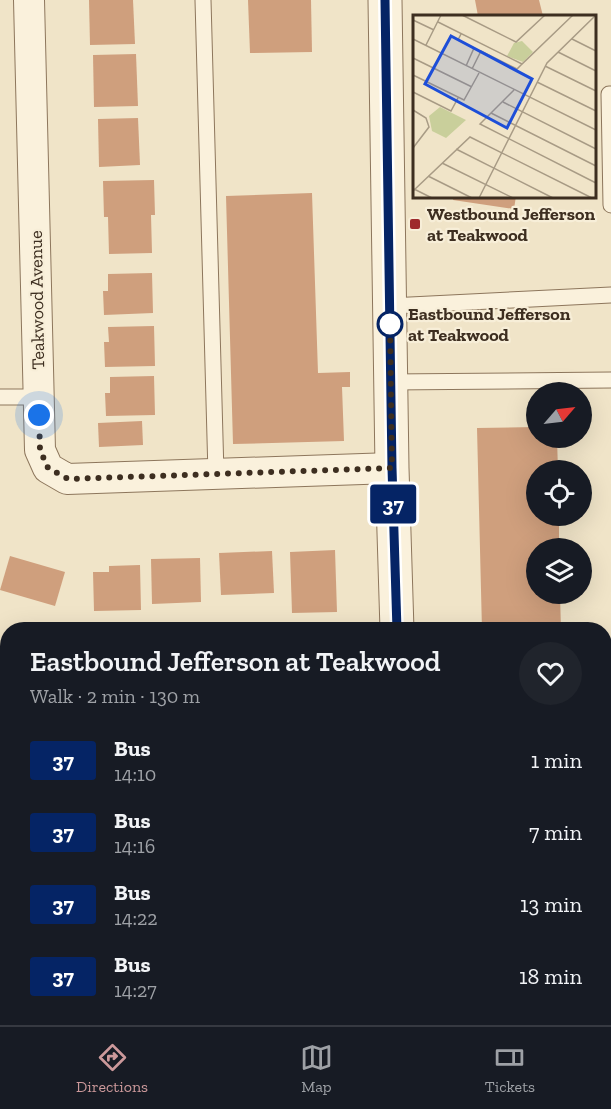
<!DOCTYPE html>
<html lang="en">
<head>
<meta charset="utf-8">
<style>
	:root { --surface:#171b24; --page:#20242c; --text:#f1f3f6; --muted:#9ea1a6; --line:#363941; --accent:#cc999b }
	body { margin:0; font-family:"Zilla Slab",serif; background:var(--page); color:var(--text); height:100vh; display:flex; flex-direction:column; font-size:22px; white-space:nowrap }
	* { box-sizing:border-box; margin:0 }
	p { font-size:20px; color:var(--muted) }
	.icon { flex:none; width:33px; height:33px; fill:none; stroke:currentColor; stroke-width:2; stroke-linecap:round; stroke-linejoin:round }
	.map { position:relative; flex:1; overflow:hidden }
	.sheet { position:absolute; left:0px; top:622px; width:612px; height:404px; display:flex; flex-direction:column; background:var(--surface); border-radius:24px 24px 0 0; box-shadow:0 6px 24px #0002 }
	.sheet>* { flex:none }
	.badge { padding:0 12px; border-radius:4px; font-size:21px; line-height:39px }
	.needle { width:39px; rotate:62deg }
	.buttons { position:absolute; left:526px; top:382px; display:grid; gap:12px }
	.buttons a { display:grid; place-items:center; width:66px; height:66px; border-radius:50%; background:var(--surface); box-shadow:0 6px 24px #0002; font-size:30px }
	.you { position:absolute; width:30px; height:30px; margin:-15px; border:4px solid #fff; border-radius:50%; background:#1a73e8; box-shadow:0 0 0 9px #1a73e833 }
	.map>.badge { position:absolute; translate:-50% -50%; box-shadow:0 0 0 3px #fff }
	.round { display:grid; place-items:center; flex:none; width:63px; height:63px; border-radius:32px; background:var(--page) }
	.overview { display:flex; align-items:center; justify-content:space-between; height:102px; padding:0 30px }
	h1 { font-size:28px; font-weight:600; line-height:45px }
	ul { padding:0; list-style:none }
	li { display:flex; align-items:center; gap:18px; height:72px; padding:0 30px }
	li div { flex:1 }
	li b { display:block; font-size:22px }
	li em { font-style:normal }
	li .badge { min-width:66px; font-weight:700; text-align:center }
	.tab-bar { display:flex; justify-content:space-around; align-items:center; height:84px; border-top:2px solid var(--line); background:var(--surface); font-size:16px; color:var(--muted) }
	.tab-bar a { display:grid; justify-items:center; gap:3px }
	.tab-bar .selected { color:var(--accent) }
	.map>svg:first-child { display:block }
	.building { fill:#cf9f7d }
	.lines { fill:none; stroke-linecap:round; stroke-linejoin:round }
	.service-casing { stroke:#8d765c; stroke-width:17 }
	.minor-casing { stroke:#8d765c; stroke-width:32 }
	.tertiary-casing { stroke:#8d765c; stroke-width:35 }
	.service { stroke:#faf1dc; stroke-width:15 }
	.minor { stroke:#faf1dc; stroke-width:30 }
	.tertiary { stroke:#faf1dc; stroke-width:33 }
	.rail { stroke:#3d2e20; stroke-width:4.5; stroke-dasharray:10 10; stroke-linecap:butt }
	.line-casing { stroke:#fff; stroke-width:14 }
	.line { stroke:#052465; stroke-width:9 }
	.walk { stroke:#3d2e20; stroke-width:6; stroke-dasharray:0 10.8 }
	.poi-dot { fill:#9e2a2b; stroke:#f7eed8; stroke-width:2 }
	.stop-dot { fill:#fff; stroke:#052465; stroke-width:3 }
	.labels { text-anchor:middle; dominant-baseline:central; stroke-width:4.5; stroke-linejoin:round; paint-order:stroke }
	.poi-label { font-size:18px; font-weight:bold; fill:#3d2e20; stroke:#f7eed8; text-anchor:start }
	.street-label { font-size:18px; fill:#3d2e20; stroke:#f7eed8 }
	.stop-label { font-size:18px; font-weight:bold; fill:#3d2e20; stroke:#f7eed8; text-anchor:start }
	.inset-road { fill:none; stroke:#a89b85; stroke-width:1.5 }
	.view { fill:#1d4ed8; fill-opacity:0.15; stroke:#1d4ed8; stroke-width:3 }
	.inset-edge { fill:none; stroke:#3d2e20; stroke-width:3 }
</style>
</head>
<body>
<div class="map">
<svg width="611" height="1025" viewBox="0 0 611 1025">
	<rect width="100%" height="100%" fill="#f0e4c8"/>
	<g class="building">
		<path d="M89,0H133L135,44L90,45Z"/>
		<path d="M248,0H311L312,52L250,53Z"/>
		<path d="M475,0H539L543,16H478Z"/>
		<path d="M136,54L138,106L94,107L93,55Z"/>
		<path d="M138,118L140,165L99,167L98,119Z"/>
		<path d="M154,180L155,215H151L152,253L109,254L108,217H104L103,181Z"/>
		<path d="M312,193L318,373L350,372V387H342L344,441L233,444L226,196Z"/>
		<path d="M454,196H516L514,209L453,200Z"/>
		<path d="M152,273L153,313L104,315L103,291H108V274Z"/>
		<path d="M154,326L155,366L105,367L104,342H109L108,327Z"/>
		<path d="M154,376L155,415L106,416L105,393H110V377Z"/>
		<path d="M142,421L143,445L99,447L98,423Z"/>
		<path d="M537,427V438H557L558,471H537V516H559V549H537V594H560L561,630H482L477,428Z"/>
		<path d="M335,550L337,612L292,613L290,552Z"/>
		<path d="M272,551L274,593L221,595L219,553Z"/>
		<path d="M10,556L65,572L55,606L0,590Z"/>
		<path d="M200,558L201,602L152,604L151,559Z"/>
		<path d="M140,565L141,610L94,611L93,572H109V566Z"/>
		<path d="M128,1018H165V1025H129Z"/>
		<rect x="305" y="1018" width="32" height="7"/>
		<rect x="479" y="1018" width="63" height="7"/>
	</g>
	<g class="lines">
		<defs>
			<g id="service">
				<path d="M203,0L216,474"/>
				<path d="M611,94H609L611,205"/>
				<path d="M390,306L611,295"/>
				<path d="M390,382L611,380"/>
				<path d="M0,397H39"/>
				<path d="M0,779L8,782"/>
				<path d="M234,1018V1025"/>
			</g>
			<g id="minor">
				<path d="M29,0L40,450L48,468L67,479L392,468"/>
				<path d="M65,1018V1025"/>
			</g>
			<g id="tertiary">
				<path d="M385,0L392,468L397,630"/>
				<path d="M408,1018V1025"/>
			</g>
		</defs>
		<use href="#service" class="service-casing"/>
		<use href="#minor" class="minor-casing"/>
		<use href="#tertiary" class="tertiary-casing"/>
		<use href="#service" class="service"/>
		<use href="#minor" class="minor"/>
		<use href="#tertiary" class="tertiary"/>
		<g class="rail">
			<path d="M0,695L8,697"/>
			<path d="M604,897L611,899"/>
		</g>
	</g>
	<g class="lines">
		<defs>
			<path id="line" d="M385,0L392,468L397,630"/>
		</defs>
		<use href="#line" class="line-casing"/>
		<use href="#line" class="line"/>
		<path class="walk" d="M39,415L40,450L48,468L68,479L392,468L390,324"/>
	</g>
	<rect class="poi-dot" x="409" y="218" width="12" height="12" rx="3"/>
	<circle class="stop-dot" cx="390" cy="324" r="12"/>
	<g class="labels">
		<g class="poi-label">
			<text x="427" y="214">Westbound Jefferson<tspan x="427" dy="21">at Teakwood</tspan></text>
		</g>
		<g class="street-label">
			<text transform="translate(37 300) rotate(-91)">Teakwood Avenue</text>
		</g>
		<g class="stop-label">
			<text x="408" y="314">Eastbound Jefferson<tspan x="408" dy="21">at Teakwood</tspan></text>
		</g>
	</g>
	<g transform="translate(413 15)">
		<rect width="183" height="183" fill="#f0e4c8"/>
		<path d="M109,26L120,37L110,47L94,41L101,28ZM27,92L53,105L33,123L19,116L16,101Z" fill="#c9cf9b"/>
		<path class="inset-road" d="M49,0L103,27L132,0M0,5L21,15M25,7L109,49L160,0M48,19L45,25L61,33L53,51M0,24L183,115M159,24L183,36M13,30L28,0M145,37L183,56M0,43L59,72M132,51L183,76M59,54L68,36L104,54L109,49M0,60L51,85L66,58M124,67L183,96M101,75L67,109L183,168M0,77L38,96L45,83M90,87L183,134M0,95L13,103L16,112L0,133M78,98L183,151M43,134L140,183M29,148L100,183M15,161L59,183M1,174L19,183M0,176L57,122L179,183M66,183L134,48L183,0"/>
		<path class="view" d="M38,21L119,64L94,113L12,69Z"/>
		<rect width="183" height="183" class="inset-edge"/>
	</g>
</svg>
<div class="buttons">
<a><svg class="needle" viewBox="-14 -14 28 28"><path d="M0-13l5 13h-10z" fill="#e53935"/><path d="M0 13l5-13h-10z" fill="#9ea1a6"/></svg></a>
<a><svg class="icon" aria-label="locate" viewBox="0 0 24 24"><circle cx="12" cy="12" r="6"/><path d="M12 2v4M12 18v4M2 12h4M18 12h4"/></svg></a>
<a><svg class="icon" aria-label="layers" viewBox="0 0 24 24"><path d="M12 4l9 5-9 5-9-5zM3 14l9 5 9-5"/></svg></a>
</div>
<div class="you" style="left:39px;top:415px"></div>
<b class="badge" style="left:393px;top:504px;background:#052465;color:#fff">37</b>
<section class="sheet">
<div class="overview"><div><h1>Eastbound Jefferson at Teakwood</h1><p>Walk · 2 min · 130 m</p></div><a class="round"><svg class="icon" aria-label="heart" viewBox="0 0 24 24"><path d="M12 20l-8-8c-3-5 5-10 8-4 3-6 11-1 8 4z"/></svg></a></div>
<ul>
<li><span class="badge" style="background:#052465;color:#fff">37</span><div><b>Bus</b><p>14:10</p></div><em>1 min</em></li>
<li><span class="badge" style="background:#052465;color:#fff">37</span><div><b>Bus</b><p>14:16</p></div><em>7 min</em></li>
<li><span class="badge" style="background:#052465;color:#fff">37</span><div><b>Bus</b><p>14:22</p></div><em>13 min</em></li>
<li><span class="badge" style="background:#052465;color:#fff">37</span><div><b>Bus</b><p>14:27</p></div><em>18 min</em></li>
</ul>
</section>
</div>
<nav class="tab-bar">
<a class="selected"><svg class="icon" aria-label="directions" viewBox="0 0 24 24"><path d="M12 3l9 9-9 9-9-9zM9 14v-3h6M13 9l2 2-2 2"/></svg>Directions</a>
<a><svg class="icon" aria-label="map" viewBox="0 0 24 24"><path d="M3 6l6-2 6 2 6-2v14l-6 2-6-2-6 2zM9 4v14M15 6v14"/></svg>Map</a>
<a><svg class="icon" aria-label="tickets" viewBox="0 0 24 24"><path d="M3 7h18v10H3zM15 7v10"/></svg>Tickets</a>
</nav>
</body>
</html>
